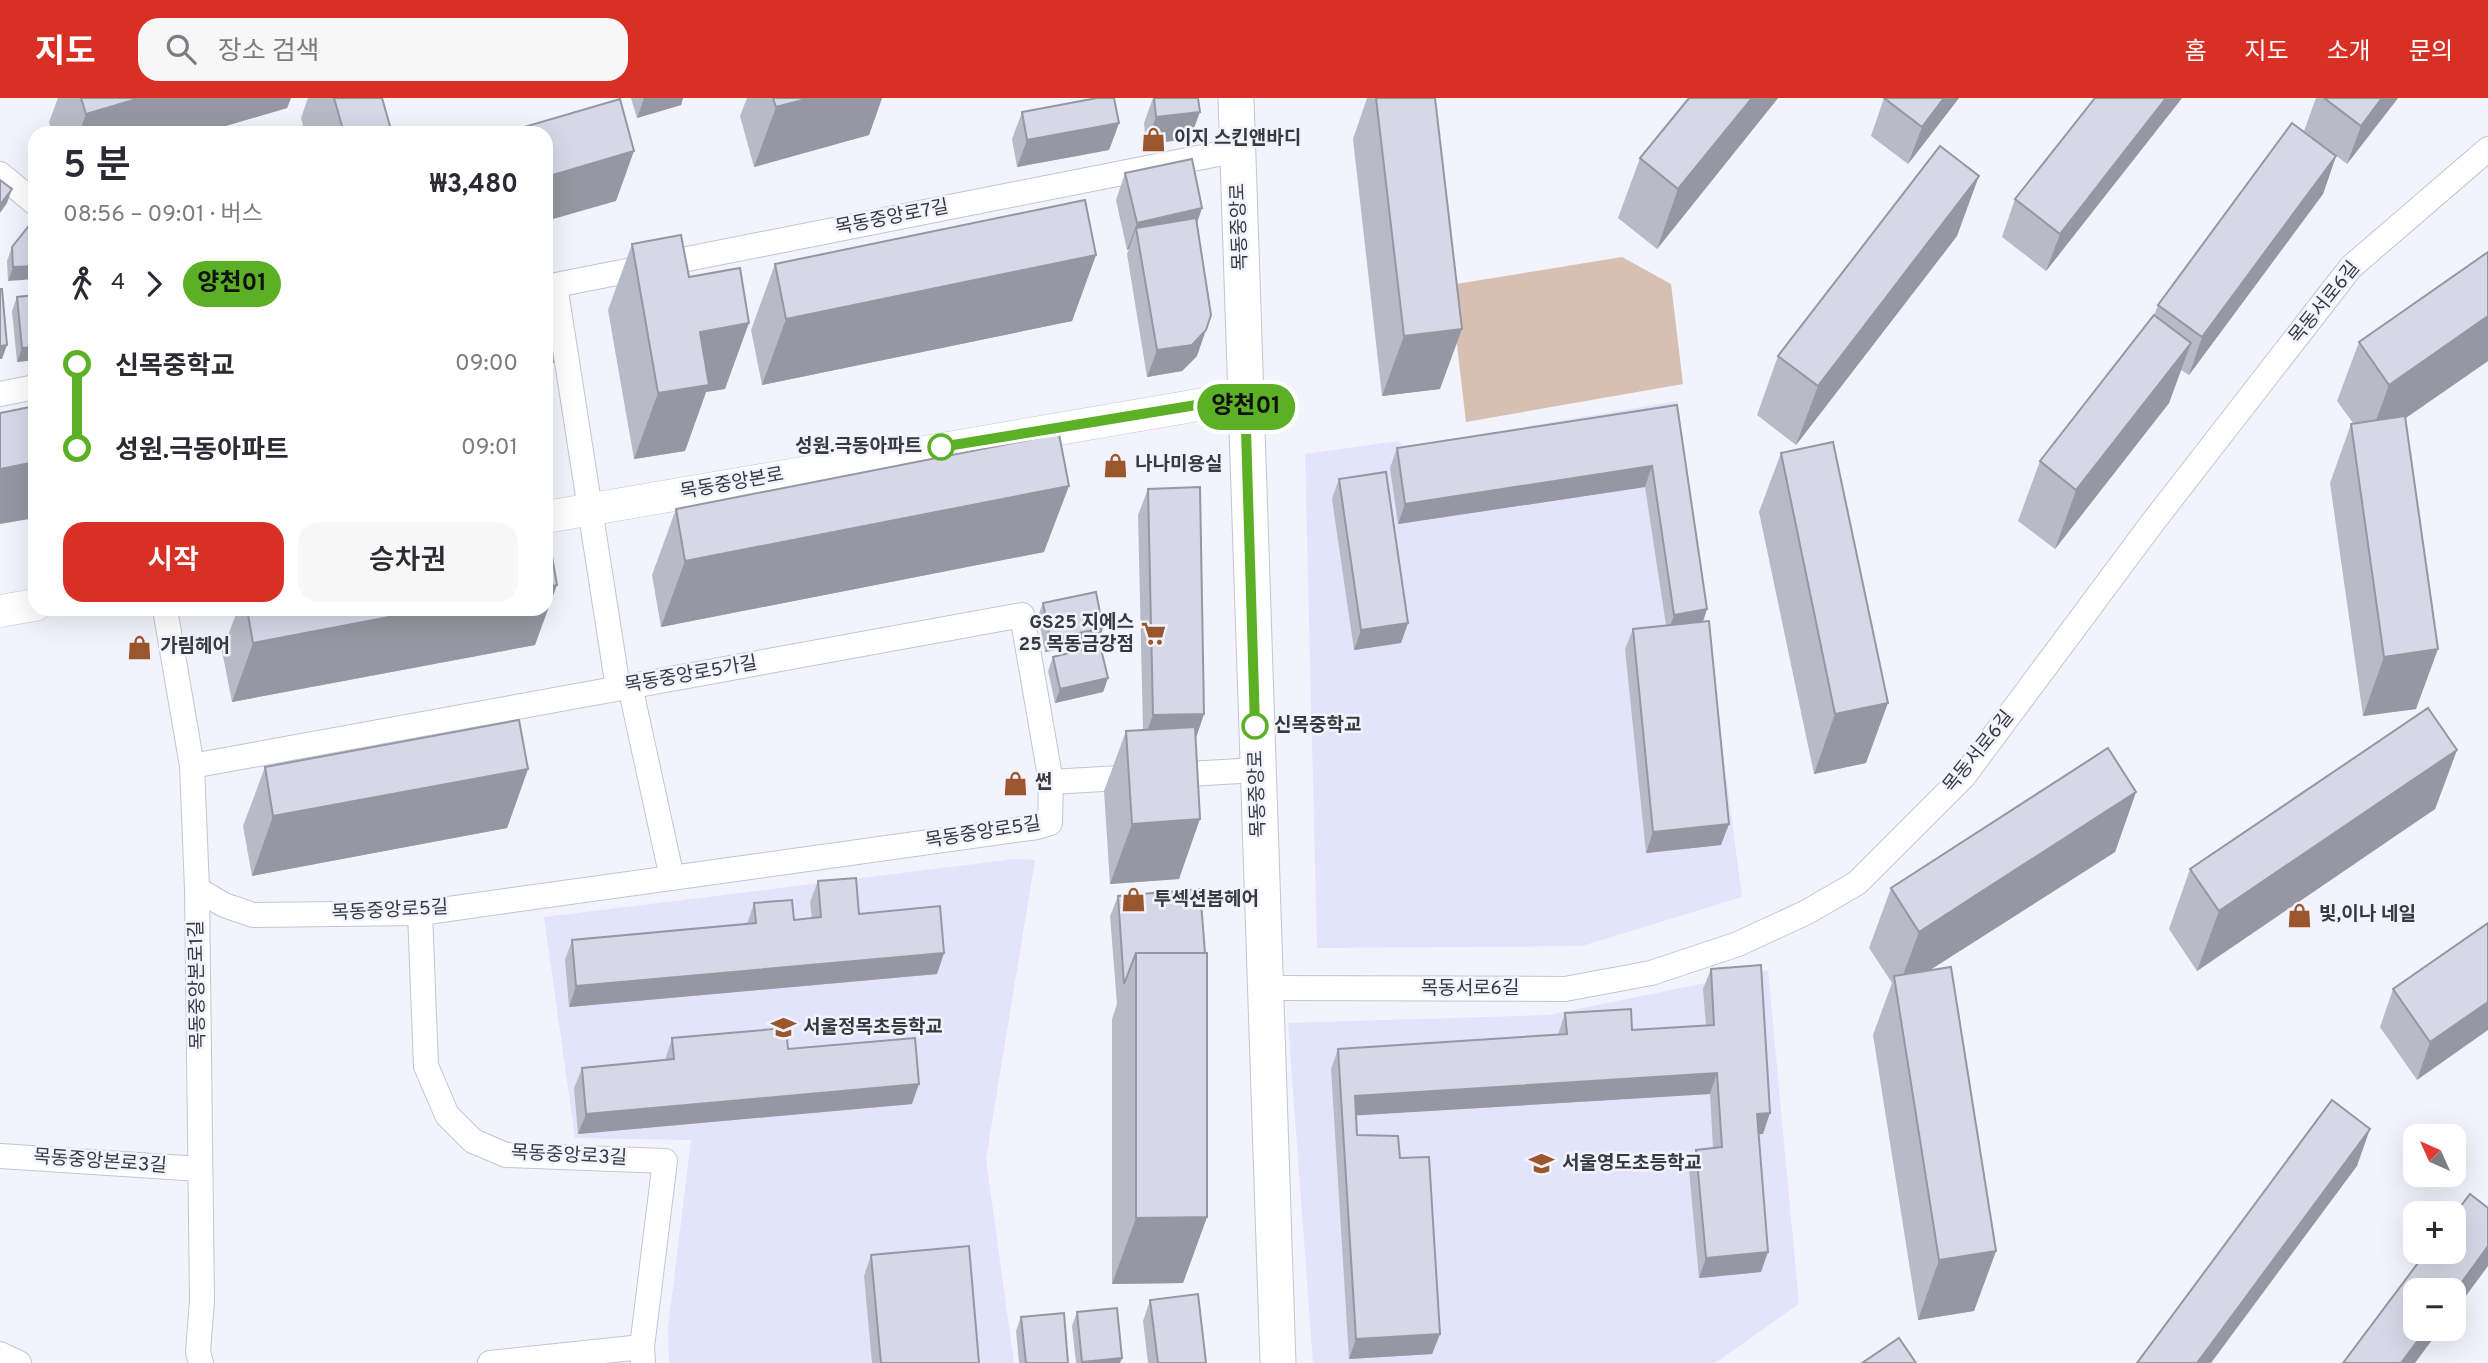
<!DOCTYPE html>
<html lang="ko">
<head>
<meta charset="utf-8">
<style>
	:root { --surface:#fff; --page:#f7f7f7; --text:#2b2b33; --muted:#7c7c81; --accent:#d93025 }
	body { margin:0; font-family:Overpass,"Noto Sans KR",sans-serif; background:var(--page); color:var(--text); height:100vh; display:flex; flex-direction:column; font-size:26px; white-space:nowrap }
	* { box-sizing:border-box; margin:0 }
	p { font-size:23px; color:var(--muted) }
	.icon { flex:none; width:38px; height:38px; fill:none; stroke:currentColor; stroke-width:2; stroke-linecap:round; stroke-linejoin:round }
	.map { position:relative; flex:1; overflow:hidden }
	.sheet { position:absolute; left:28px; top:28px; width:525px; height:490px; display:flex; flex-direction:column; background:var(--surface); border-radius:21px; box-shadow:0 7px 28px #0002 }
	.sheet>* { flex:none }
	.badge { padding:0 14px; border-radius:23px; font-size:24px; line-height:46px }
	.needle { width:46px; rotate:315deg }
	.controls { position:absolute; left:2403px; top:1026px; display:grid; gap:14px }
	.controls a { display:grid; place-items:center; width:63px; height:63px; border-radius:14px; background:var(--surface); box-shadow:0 7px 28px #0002; font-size:35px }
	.map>.badge { position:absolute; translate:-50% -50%; box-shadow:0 0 0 4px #fff }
	.legs { display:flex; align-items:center; gap:10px; height:77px; padding:0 35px; font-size:23px }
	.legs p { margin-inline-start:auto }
	.headline { display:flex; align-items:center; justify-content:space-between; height:119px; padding:0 35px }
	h1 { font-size:38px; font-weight:600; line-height:52px }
	.primary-button { display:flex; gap:14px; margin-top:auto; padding:14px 35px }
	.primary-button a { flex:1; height:80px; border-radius:21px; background:var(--accent); color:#fff; font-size:28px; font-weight:600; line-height:80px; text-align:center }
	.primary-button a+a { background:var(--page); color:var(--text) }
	ul { padding:0 35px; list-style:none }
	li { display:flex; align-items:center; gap:24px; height:84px; font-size:26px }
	li i { display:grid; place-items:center; width:10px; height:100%; margin:0 9px; background:currentColor }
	li i::after { content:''; width:18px; height:18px; margin:-9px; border:5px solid; border-radius:50%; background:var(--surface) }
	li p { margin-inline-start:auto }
	li:first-child i { background:linear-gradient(#0000 50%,currentColor 0) }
	li:last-child i { background:linear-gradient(currentColor 50%,#0000 0) }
	header { display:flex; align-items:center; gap:42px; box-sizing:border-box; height:98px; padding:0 35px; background:var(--accent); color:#fff }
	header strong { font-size:33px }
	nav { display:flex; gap:38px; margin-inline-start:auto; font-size:24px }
	.search { width:490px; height:63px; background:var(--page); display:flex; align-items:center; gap:18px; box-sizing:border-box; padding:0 24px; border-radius:21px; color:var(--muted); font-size:26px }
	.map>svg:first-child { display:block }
	.built { fill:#e2e4fc }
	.green { fill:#d7bfb2 }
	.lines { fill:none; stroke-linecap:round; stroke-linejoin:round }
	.minor-casing { stroke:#c3c5d4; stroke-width:26 }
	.tertiary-casing { stroke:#c3c5d4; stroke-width:33 }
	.secondary-casing { stroke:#c3c5d4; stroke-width:37 }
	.minor { stroke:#fff; stroke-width:24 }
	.tertiary { stroke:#fff; stroke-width:32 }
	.secondary { stroke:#fff; stroke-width:35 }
	.wall { fill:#b8bac7 }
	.shaded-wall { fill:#9697a2 }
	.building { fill:#d6d8e7; stroke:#9697a2; stroke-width:2 }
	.line-1-casing { stroke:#fff; stroke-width:16 }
	.line-1 { stroke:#5bb025; stroke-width:10 }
	.stop-1-dot { fill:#fff; stroke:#5bb025; stroke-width:3.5 }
	.labels { text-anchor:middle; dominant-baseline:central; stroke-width:5; stroke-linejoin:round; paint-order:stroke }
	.poi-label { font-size:19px; font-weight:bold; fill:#393a40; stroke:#f2f3fc; text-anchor:start }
	.street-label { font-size:19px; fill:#393a40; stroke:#f2f3fc }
	.stop-label { font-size:19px; font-weight:bold; fill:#393a40; stroke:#f2f3fc; text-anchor:end }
</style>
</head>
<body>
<header>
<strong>지도</strong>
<div class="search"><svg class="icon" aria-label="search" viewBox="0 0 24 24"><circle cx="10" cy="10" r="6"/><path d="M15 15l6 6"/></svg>장소 검색</div>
<nav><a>홈</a><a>지도</a><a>소개</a><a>문의</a></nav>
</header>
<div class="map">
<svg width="2488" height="1265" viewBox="0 0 2488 1265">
	<rect width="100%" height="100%" fill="#f2f3fc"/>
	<g class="built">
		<path d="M1677,303L1742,799L1582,848L1317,850L1305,356L1398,343L1404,349Z"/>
		<path d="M1015,761L1035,762L986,1061L1014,1265H669L668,1230L691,1042L575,1040L544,819Z"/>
		<path d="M1768,872L1799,1206L1715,1265H1313L1288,925L1549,917Z"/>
	</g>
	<path class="green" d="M1622,159L1671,186L1683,286L1466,324L1450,187Z"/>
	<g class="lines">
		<defs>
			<g id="minor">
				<path d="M0,76L35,105"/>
				<path d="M555,187L618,590"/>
				<path d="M546,189L1238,52"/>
				<path d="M0,296L35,289"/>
				<path d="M165,511L192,668L197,791L202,1202L198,1254L201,1265"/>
				<path d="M630,588L672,780"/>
				<path d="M192,668L1022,517L1051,684"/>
				<path d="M197,791L224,807L253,817L420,815L1037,729L1050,725L1051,684L1257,672"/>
				<path d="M420,815L426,968L447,1017L473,1043L506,1057L665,1063L642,1249L643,1265"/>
				<path d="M1266,890L1565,891L1651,875L1738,846L1807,814L1857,785L1964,678L2153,424L2351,169L2488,51"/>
				<path d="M0,1058L200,1071"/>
				<path d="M0,1256L19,1265"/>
				<path d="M490,1265L642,1249"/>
			</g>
			<g id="tertiary">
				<path d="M546,419L1245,299"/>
				<path d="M0,513L35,507"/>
			</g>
			<path id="secondary" d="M1236,0L1278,1265"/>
		</defs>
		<use href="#minor" class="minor-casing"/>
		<use href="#tertiary" class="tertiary-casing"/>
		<use href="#secondary" class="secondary-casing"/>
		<use href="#minor" class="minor"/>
		<use href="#tertiary" class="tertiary"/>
		<use href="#secondary" class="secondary"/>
	</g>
	<g class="wall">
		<path d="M58,0H291L287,10L202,35H52L49,24Z"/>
		<path d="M308,0H334L392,35H305L301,20Z"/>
		<path d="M631,0H683L681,7L637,20Z"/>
		<path d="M747,0H882L869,37L754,69L740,18Z"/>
		<path d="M1153,0H1198L1190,41L1146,46L1144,25Z"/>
		<path d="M1367,0H1435L1440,291L1382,298L1353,41Z"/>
		<path d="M1689,0H1778L1657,151L1618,120L1640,60Z"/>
		<path d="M1884,0H1959L1908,66L1871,38Z"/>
		<path d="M2095,0H2182L2046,173L2002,139L2015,101Z"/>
		<path d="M2316,0H2398L2347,66L2304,33Z"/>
		<path d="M1022,14L1119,25L1109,52L1017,69L1012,41Z"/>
		<path d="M2336,58L2323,96L2189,277L2181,272L2169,305L2055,451L2018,423L2040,363L2154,217L2158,207Z"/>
		<path d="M1125,75L1197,126V258L1182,273L1147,279L1127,156L1129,151L1127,152L1116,102Z"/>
		<path d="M35,120L8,183L7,163L12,149Z"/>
		<path d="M1957,138L1796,347L1757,317L1778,258Z"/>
		<path d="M632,146L689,179L725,291L706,294L685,353L634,361L608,212Z"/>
		<path d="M1096,157L1072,223L762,287L751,232L775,166Z"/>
		<path d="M35,197V262L17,264L12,213L17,199Z"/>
		<path d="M2359,244L2488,263L2405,320L2416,611L2363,618L2330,385L2351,326L2353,325L2337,303Z"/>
		<path d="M1677,307L1707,511L1703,523L1721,747L1646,755L1625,551L1633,531L1666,527L1645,389L1398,426L1390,370L1397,350Z"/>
		<path d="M1781,355L1866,665L1814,676L1759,414Z"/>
		<path d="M1339,381L1408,525L1401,545L1354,552L1332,401Z"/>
		<path d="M1148,391L1204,616L1195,641L1179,781L1110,786L1104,693L1126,633L1143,632L1138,417Z"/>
		<path d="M676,411L1044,454L661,529L652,477Z"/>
		<path d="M1043,505L1098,544L1045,554L1038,518Z"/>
		<path d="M238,511H546L535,547L232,604L222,553Z"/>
		<path d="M1053,559L1108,580L1103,594L1055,605L1048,573Z"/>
		<path d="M2457,652L2435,711L2197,873L2169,831L2190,771Z"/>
		<path d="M265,669L528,671L507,730L252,778L243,728Z"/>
		<path d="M2136,694L2115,754L1930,872L1996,1153L1974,1213L1918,1222L1873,937L1892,885L1869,850L1891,790Z"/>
		<path d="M818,783L859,816L944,855L937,876L569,909L565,862L572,842L747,826L754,805L794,822L812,820L810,804Z"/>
		<path d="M1200,791L1207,1119L1183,1185L1112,1186V921L1117,906L1110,818L1118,798Z"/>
		<path d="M2488,825L2417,982L2380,929L2393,891Z"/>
		<path d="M1711,871L1763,1036H1758L1761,1174L1699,1180L1689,1072L1696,1052L1713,1050L1710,996L1356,1017L1357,1037L1400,1060L1440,1236L1432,1256L1349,1261L1331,971L1338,951L1558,937L1565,915L1632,932L1706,928L1703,891Z"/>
		<path d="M672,940L788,951L912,1006L578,1036L574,990L582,970L665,962Z"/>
		<path d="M871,1157L979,1265H872L864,1178Z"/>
		<path d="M1150,1202L1206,1265H1148L1143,1223Z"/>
		<path d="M1077,1214L1120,1265H1076L1072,1228Z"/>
		<path d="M1021,1219L1068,1265H1019L1016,1233Z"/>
	</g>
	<g class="shaded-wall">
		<path d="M140,0H291L287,10L202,35H79L86,16Z"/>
		<path d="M644,0H683L681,7L637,20Z"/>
		<path d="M810,0H882L869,37L754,69L776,9Z"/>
		<path d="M1752,0H1778L1657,151L1678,91Z"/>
		<path d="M1944,0H1959L1908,66L1922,29Z"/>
		<path d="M2166,0H2182L2046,173L2060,136Z"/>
		<path d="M2382,0H2398L2347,66L2361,28Z"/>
		<path d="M1200,14L1190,41L1146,46L1156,19Z"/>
		<path d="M1119,25L1109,52L1017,69L1027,42Z"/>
		<path d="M634,53L616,103L546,123V79Z"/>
		<path d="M2336,58L2323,96L2189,277L2202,239Z"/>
		<path d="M1979,78L1957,138L1796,347L1818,288Z"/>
		<path d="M12,91L7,105L0,115V107Z"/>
		<path d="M1202,110L1193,137L1136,130L1129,151L1127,152L1137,125Z"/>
		<path d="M1096,157L1072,223L762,287L786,221Z"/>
		<path d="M35,168V181L8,183L13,169Z"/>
		<path d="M2488,218V263L2367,347L2389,287Z"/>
		<path d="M749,225L725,291L706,294L685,353L634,361L658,295L700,234Z"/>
		<path d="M1462,231L1440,291L1382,298L1404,238Z"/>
		<path d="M1206,232L1197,258L1182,273L1147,279L1157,252Z"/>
		<path d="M2191,245L2169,305L2055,451L2076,392Z"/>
		<path d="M7,247L2,261H0V248Z"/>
		<path d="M35,249V262L17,264L22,250Z"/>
		<path d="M553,264L546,283V266Z"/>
		<path d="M35,364V420L0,426V371Z"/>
		<path d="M1652,368L1645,389L1398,426L1405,406Z"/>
		<path d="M1069,388L1044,454L661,529L685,463Z"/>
		<path d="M557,487L535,547L232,604L253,545L431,511H546V489Z"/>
		<path d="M1707,511L1700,532L1667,537L1674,517Z"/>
		<path d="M1408,525L1401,545L1354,552L1361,532Z"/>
		<path d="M1103,530L1098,544L1045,554L1050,541Z"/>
		<path d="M2438,551L2416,611L2363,618L2384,559Z"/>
		<path d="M1108,580L1103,594L1055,605L1060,591Z"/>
		<path d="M1888,605L1866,665L1814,676L1835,616Z"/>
		<path d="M1204,616L1195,643L1143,644L1153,617Z"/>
		<path d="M2457,652L2435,711L2197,873L2219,813Z"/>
		<path d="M528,671L507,730L252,778L273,718Z"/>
		<path d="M2136,694L2115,754L1897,893L1919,834Z"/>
		<path d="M1200,721L1179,781L1110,786L1132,726Z"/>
		<path d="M1729,726L1721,747L1646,755L1653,734Z"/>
		<path d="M944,855L937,876L569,909L576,888Z"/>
		<path d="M2488,904V932L2417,982L2430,944Z"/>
		<path d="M1717,975L1710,996L1347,1018L1355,998Z"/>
		<path d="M919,986L912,1006L578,1036L586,1016Z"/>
		<path d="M1770,1015L1763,1036L1749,1037L1757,1016Z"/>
		<path d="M2370,1031L2357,1068L2211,1265H2197Z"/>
		<path d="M1207,1119L1183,1185L1112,1186L1136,1120Z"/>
		<path d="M2488,1148V1168L2454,1214V1195Z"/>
		<path d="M1996,1153L1974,1213L1918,1222L1939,1162Z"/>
		<path d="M1768,1154L1761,1174L1699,1180L1706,1160Z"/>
		<path d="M2427,1230H2441L2415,1265H2401Z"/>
		<path d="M1440,1236L1432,1256L1349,1261L1356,1241Z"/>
		<path d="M1122,1260L1120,1265H1081L1082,1264Z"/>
	</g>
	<g class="building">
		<path d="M81,0H140L86,16Z"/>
		<path d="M334,0H382L392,35H344Z"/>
		<path d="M773,0H810L776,9Z"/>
		<path d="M1097,0H1114L1119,25L1027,42L1022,14Z"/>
		<path d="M1154,0H1198L1200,14L1156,19Z"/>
		<path d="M1376,0H1435L1462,231L1404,238Z"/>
		<path d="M1689,0H1752L1678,91L1640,60Z"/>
		<path d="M1884,0H1944L1922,29Z"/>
		<path d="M2095,0H2166L2060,136L2015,101Z"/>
		<path d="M2324,0H2382L2361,28Z"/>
		<path d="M620,1L634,53L546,79V35H504Z"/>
		<path d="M2292,25L2336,58L2202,239L2158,207Z"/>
		<path d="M1940,48L1979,78L1818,288L1778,258Z"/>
		<path d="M1192,61L1202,110L1137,125L1125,75Z"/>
		<path d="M0,82L12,91L0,107Z"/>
		<path d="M1085,102L1096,157L786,221L775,166Z"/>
		<path d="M35,120V168L13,169L12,149Z"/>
		<path d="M1196,120L1211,217L1206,232L1192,247L1157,252L1136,130Z"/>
		<path d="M681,137L689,179L740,170L749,225L700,234L709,287L658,295L632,146Z"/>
		<path d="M2488,154V218L2389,287L2359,244Z"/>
		<path d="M0,191H2L7,247L0,248Z"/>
		<path d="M35,197V249L22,250L17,199Z"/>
		<path d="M2154,217L2191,245L2076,392L2040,363Z"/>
		<path d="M546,230L553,264L546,266Z"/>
		<path d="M1677,307L1707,511L1674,517L1652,368L1405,406L1397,350Z"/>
		<path d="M35,308V364L0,371V315Z"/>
		<path d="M2405,318L2438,551L2384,559L2351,326Z"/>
		<path d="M1059,336L1069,388L685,463L676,411Z"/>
		<path d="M1833,344L1888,605L1835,616L1781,355Z"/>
		<path d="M1386,374L1408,525L1361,532L1339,381Z"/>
		<path d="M1200,389L1204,616L1153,617L1148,391Z"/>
		<path d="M548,436L557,487L546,489V437Z"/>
		<path d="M1096,494L1103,530L1050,541L1043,505Z"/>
		<path d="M247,511H431L253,545Z"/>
		<path d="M1709,523L1729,726L1653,734L1633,531Z"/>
		<path d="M1100,547L1108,580L1060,591L1053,559Z"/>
		<path d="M2428,610L2457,652L2219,813L2190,771Z"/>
		<path d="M519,622L528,671L273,718L265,669Z"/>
		<path d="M1195,629L1200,721L1132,726L1126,633Z"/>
		<path d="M2108,650L2136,694L1919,834L1891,790Z"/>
		<path d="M856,780L859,816L940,808L944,855L576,888L572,842L756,825L754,805L792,802L794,822L821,819L818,783Z"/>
		<path d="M1200,791L1205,855H1136L1124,886L1118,798Z"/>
		<path d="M2488,825V904L2430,944L2393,891Z"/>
		<path d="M1136,855H1207V1119L1136,1120Z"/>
		<path d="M1761,867L1770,1015L1757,1016L1768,1154L1706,1160L1696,1052L1722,1049L1717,975L1355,998L1357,1037L1398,1038L1400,1060L1429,1059L1440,1236L1356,1241L1338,951L1567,936L1565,915L1631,911L1632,932L1714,927L1711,871Z"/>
		<path d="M1951,869L1996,1153L1939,1162L1894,878Z"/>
		<path d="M786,930L788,951L915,940L919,986L586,1016L582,970L674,961L672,940Z"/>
		<path d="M2332,1002L2370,1031L2197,1265H2137Z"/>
		<path d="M2470,1096L2488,1110V1148L2454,1195V1192H2415V1230H2427L2401,1265H2343L2427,1153H2454V1117Z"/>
		<path d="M969,1148L979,1265H881L871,1157Z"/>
		<path d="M1198,1196L1206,1265H1158L1150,1202Z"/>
		<path d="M1117,1210L1122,1260L1082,1264L1077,1214Z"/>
		<path d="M1064,1215L1068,1265H1026L1021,1219Z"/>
		<path d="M1899,1240L1916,1265H1862Z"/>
	</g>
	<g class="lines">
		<defs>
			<path id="line-1" d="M941,349L1245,299L1255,628"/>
		</defs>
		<use href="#line-1" class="line-1-casing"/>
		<use href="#line-1" class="line-1"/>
	</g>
	<defs>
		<symbol id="shop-bare" viewBox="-9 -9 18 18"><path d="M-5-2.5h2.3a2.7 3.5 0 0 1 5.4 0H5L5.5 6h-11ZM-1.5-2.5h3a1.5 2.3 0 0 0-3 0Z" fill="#9c562d" stroke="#f2f3fc" stroke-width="2.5" paint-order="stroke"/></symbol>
		<symbol id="supermarket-bare" viewBox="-9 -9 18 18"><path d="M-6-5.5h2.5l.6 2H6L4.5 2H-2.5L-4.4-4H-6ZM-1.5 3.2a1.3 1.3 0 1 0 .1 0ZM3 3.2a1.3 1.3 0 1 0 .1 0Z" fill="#9c562d" stroke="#f2f3fc" stroke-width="2.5" paint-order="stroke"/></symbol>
		<symbol id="school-bare" viewBox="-9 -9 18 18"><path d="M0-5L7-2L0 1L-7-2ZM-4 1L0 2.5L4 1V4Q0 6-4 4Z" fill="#9c562d" stroke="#f2f3fc" stroke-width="2.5" paint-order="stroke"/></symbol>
	</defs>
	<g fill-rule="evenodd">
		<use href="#shop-bare" x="1136" y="24" width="35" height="35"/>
		<use href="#shop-bare" x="1098" y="350" width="35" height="35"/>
		<use href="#supermarket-bare" x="1136" y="518" width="35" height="35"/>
		<use href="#shop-bare" x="122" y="532" width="35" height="35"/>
		<use href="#shop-bare" x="998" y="668" width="35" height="35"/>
		<use href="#shop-bare" x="1116" y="784" width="35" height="35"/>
		<use href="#shop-bare" x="2282" y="800" width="35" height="35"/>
		<use href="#school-bare" x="766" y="912" width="35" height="35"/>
		<use href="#school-bare" x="1524" y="1048" width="35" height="35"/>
	</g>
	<g class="stop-1-dot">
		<circle cx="941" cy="349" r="12"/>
		<circle cx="1255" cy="628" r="12"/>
	</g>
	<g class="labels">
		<g class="poi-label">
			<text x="1174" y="41">이지 스킨앤바디</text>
			<text x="1135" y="367">나나미용실</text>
			<text x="1134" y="525" text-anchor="end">GS25 지에스<tspan x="1134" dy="22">25 목동금강점</tspan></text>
			<text x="160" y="549">가림헤어</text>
			<text x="1035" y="685">썬</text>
			<text x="1154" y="802">투섹션봅헤어</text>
			<text x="2319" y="817">빛,이나 네일</text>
			<text x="803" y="930">서울정목초등학교</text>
			<text x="1562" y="1066">서울영도초등학교</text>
		</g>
		<g class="street-label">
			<text transform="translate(892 120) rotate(-11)">목동중앙로7길</text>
			<text transform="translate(1240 129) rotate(-92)">목동중앙로</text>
			<text transform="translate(2325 205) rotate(-51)">목동서로6길</text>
			<text transform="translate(732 386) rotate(-10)">목동중앙본로</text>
			<text transform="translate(691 577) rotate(-10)">목동중앙로5가길</text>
			<text transform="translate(1979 654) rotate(-51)">목동서로6길</text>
			<text transform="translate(1258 696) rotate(-92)">목동중앙로</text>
			<text transform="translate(983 735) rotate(-9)">목동중앙로5길</text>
			<text transform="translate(390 813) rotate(-3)">목동중앙로5길</text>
			<text transform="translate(198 887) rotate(-91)">목동중앙본로1길</text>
			<text x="1470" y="891">목동서로6길</text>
			<text transform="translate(569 1058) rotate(3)">목동중앙로3길</text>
			<text transform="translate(100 1064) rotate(4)">목동중앙본로3길</text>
		</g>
		<g class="stop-label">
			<text x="922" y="349">성원.극동아파트</text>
			<text x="1274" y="628" text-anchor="start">신목중학교</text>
		</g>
	</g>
</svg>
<div class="controls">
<a><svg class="needle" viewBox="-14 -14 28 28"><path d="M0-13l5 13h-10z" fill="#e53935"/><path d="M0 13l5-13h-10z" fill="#7c7c81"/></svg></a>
<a>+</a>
<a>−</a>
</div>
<b class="badge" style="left:1246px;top:309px;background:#5bb025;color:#111">양천01</b>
<section class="sheet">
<div class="headline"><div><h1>5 분</h1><p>08:56 – 09:01 · 버스</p></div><b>₩3,480</b></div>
<div class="legs"><svg class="icon" aria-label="walk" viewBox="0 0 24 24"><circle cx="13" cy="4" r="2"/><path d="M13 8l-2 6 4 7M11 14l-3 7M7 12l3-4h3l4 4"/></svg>4<svg class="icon" aria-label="forward" viewBox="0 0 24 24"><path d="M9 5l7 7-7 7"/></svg><b class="badge" style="background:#5bb025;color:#111">양천01</b></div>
<ul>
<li><i style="color:#5bb025"></i><b>신목중학교</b><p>09:00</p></li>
<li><i style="color:#5bb025"></i><b>성원.극동아파트</b><p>09:01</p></li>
</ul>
<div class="primary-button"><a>시작</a><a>승차권</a></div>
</section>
</div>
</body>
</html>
